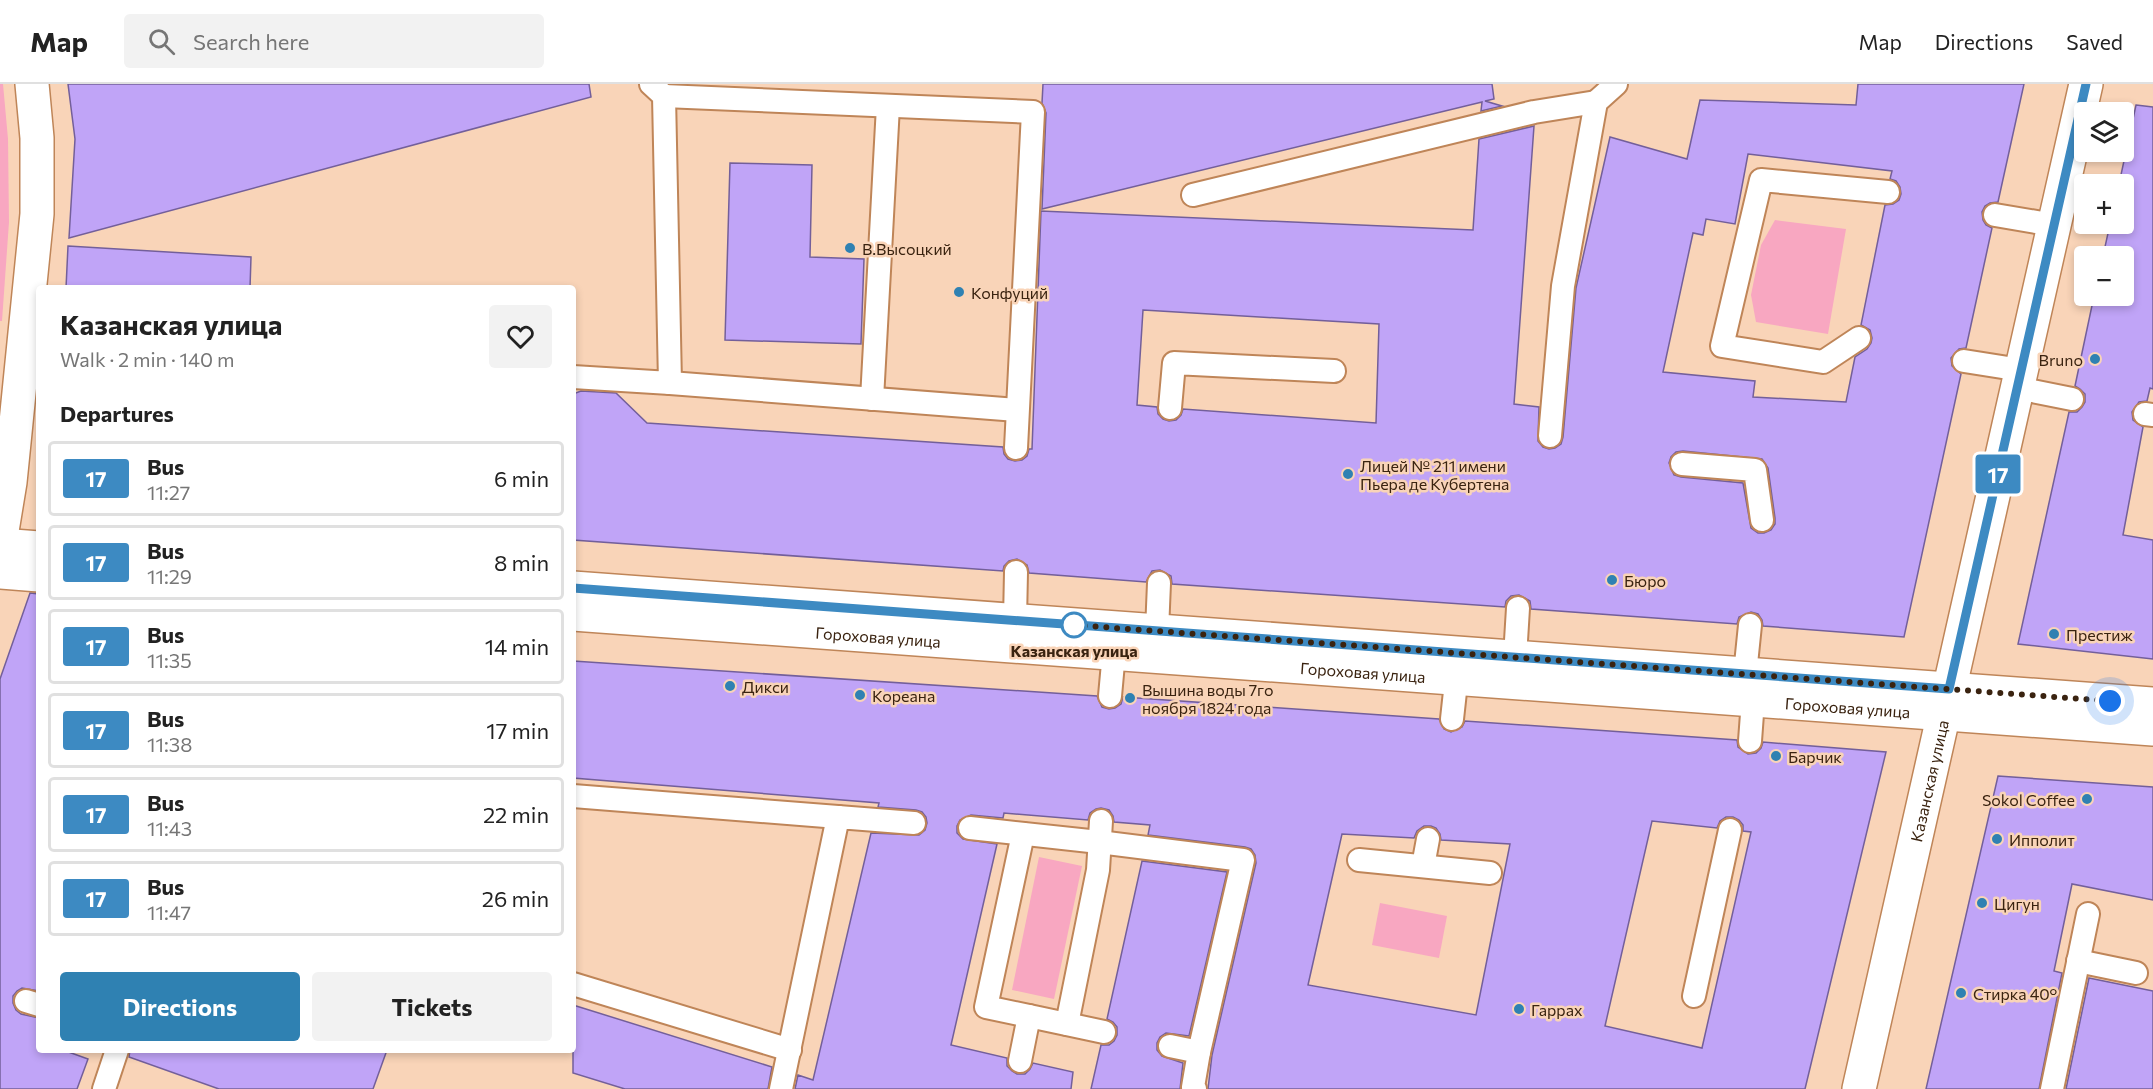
<!DOCTYPE html>
<html lang="en">
<head>
<meta charset="utf-8">
<style>
	:root { --surface:#fff; --page:#f2f2f2; --text:#222; --muted:#767676; --line:#e0e0e0; --accent:#2f81b2 }
	body { margin:0; font-family:Commissioner,sans-serif; background:var(--page); color:var(--text); height:100vh; display:flex; flex-direction:column; font-size:22px; white-space:nowrap }
	* { box-sizing:border-box; margin:0 }
	p { font-size:20px; color:var(--muted) }
	.icon { flex:none; width:33px; height:33px; fill:none; stroke:currentColor; stroke-width:2; stroke-linecap:round; stroke-linejoin:round }
	.map { position:relative; flex:1; overflow:hidden }
	.sheet { position:absolute; left:36px; top:201px; width:540px; height:768px; display:flex; flex-direction:column; background:var(--surface); border-radius:6px; box-shadow:0 3px 9px #0003 }
	.sheet>* { flex:none }
	.badge { padding:0 12px; border-radius:4px; font-size:21px; line-height:39px }
	.buttons { position:absolute; left:2074px; top:18px; display:grid; gap:12px }
	.buttons a { display:grid; place-items:center; width:60px; height:60px; border-radius:6px; background:var(--surface); box-shadow:0 3px 9px #0003; font-size:30px }
	.you { position:absolute; width:30px; height:30px; margin:-15px; border:4px solid #fff; border-radius:50%; background:#1a73e8; box-shadow:0 0 0 9px #1a73e833 }
	.map>.badge { position:absolute; translate:-50% -50%; box-shadow:0 0 0 3px #fff }
	h2 { padding:0 24px; font-size:22px; line-height:54px }
	.round { display:grid; place-items:center; flex:none; width:63px; height:63px; border-radius:6px; background:var(--page) }
	.summary { display:flex; align-items:center; justify-content:space-between; height:102px; padding:0 24px }
	h1 { font-size:28px; font-weight:700; line-height:45px }
	.cta { display:flex; gap:12px; margin-top:auto; padding:12px 24px }
	.cta a { flex:1; height:69px; border-radius:6px; background:var(--accent); color:#fff; font-size:24px; font-weight:700; line-height:69px; text-align:center }
	.cta a+a { background:var(--page); color:var(--text) }
	ul { padding:0; list-style:none }
	li { display:flex; align-items:center; gap:18px; height:75px; margin:0 12px 9px; padding:0 12px; border:3px solid var(--line); border-radius:6px }
	li div { flex:1 }
	li b { display:block; font-size:22px }
	li em { font-style:normal }
	li .badge { min-width:66px; font-weight:700; text-align:center }
	header { display:flex; align-items:center; gap:36px; box-sizing:border-box; height:84px; padding:0 30px; background:var(--surface); border-bottom:2px solid var(--line) }
	header strong { font-size:28px }
	nav { display:flex; gap:33px; margin-inline-start:auto; font-size:21px }
	.search { width:420px; height:54px; background:var(--page); display:flex; align-items:center; gap:15px; box-sizing:border-box; padding:0 21px; border-radius:6px; color:var(--muted); font-size:22px }
	.map>svg:first-child { display:block }
	.green { fill:#f8a7c1 }
	.building { fill:#c0a4f7; stroke:#735f9a; stroke-width:1.5; fill-rule:evenodd }
	.lines { fill:none; stroke-linecap:round; stroke-linejoin:round }
	.service-casing { stroke:#bf8558; stroke-width:26 }
	.minor-casing { stroke:#bf8558; stroke-width:36 }
	.tertiary-casing { stroke:#bf8558; stroke-width:36 }
	.service { stroke:#fff; stroke-width:22 }
	.minor { stroke:#fff; stroke-width:33 }
	.tertiary { stroke:#fff; stroke-width:33 }
	.line-casing { stroke:#fff; stroke-width:14 }
	.line { stroke:#3d8ac2; stroke-width:9 }
	.walk { stroke:#3a2310; stroke-width:6; stroke-dasharray:0 10.8 }
	.poi-dot { fill:#2f81b2; stroke:#f9d4b8; stroke-width:2 }
	.stop-dot { fill:#fff; stroke:#3d8ac2; stroke-width:3 }
	.labels { text-anchor:middle; dominant-baseline:central; stroke-width:5; stroke-linejoin:round; paint-order:stroke }
	.poi-label { font-size:16px; fill:#3a2310; stroke:#f9d4b8; text-anchor:start }
	.street-label { font-size:16px; fill:#3a2310; stroke:#f9d4b8 }
	.stop-label { font-size:16px; font-weight:bold; fill:#3a2310; stroke:#f9d4b8 }
</style>
</head>
<body>
<header>
<strong>Map</strong>
<div class="search"><svg class="icon" aria-label="search" viewBox="0 0 24 24"><circle cx="10" cy="10" r="6"/><path d="M15 15l6 6"/></svg>Search here</div>
<nav><a>Map</a><a>Directions</a><a>Saved</a></nav>
</header>
<div class="map">
<svg width="2153" height="1005" viewBox="0 0 2153 1005">
	<rect width="100%" height="100%" fill="#f9d4b8"/>
	<g class="green">
		<path d="M0,0H3L8,55L9,138L2,237H0Z"/>
		<path d="M1775,136L1846,145L1828,250L1756,238L1751,211L1761,161Z"/>
		<path d="M1039,773L1082,782L1054,915L1012,906Z"/>
		<path d="M1380,819L1447,832L1439,874L1372,861Z"/>
	</g>
	<g class="building">
		<path d="M68,0H589L591,13L69,154L75,55Z"/>
		<path d="M1043,0H1492L1494,15L1485,17L1502,22L1481,27L1482,18L1042,125L1046,29L1042,19Z"/>
		<path d="M1858,0H2024L1998,118L1990,119L1985,122L1982,128L1983,136L1986,141L1992,144L1966,264L1959,265L1951,274L1952,282L1961,290L1904,553L1763,542L1762,536L1758,530L1751,528L1739,533L1737,540L1531,525L1530,517L1519,511L1511,512L1506,517L1505,523L1172,500L1171,492L1160,486L1152,487L1146,498L1029,489L1027,481L1017,475L1009,477L1004,482L1003,487L573,456V310L581,307L616,309L647,339L1003,363L1004,370L1008,375L1015,377L1022,376L1027,372L1029,365H1032L1041,127L1473,146L1479,55L1534,42L1514,320L1539,323L1538,357L1543,363L1549,365L1555,364L1561,360L1563,353L1576,204L1610,53L1687,75L1700,16L1856,21ZM1748,70L1892,87L1890,95L1896,97L1900,103L1901,110L1899,116L1893,120L1885,121L1861,241L1870,246L1872,254L1871,259L1867,265L1855,273L1846,318L1753,313L1755,297L1663,288L1693,149L1703,151L1706,135L1735,140ZM1143,226L1379,240L1376,339L1183,325L1181,331L1176,336L1169,337L1163,335L1158,330L1157,323L1137,321ZM1683,367L1762,375L1768,384L1775,434V440L1771,446L1764,449H1758L1751,444L1743,399L1681,393L1674,391L1669,379L1671,373L1676,368Z"/>
		<path d="M2136,21L2153,23V305L2150,304L2147,317L2139,318L2132,328L2133,336L2143,343L2123,451L2153,456V575L2018,560L2069,328H2077L2082,323L2085,318V310L2080,305L2075,302L2094,212H2124V172H2103L2110,140H2124V100H2119Z"/>
		<path d="M730,79L812,81L810,173L864,175L861,260L725,256Z"/>
		<path d="M68,162L251,173L250,204H66Z"/>
		<path d="M30,509L39,510V907L22,904L17,907L13,912V919L16,926L21,930L39,934V966H63L88,975L77,1005H0V595Z"/>
		<path d="M573,577L1097,612L1102,623L1109,625L1115,624L1121,620L1123,613L1439,635L1444,645L1451,648L1462,643L1465,637L1737,656L1738,663L1748,670L1756,669L1761,664L1763,658L1886,668L1805,1005H1208L1212,971L1256,779L1255,771L1251,765L1245,763L1148,751L1150,741L1114,738L1113,732L1109,726L1101,724L1096,725L1090,729L1088,736L1004,729L1003,734L971,731L960,736L957,742V749L963,755L997,760L951,961L1007,974V982L1012,987L1017,990H1025L1030,985L1033,979L1073,988L1071,1005H795L798,991L813,996L871,749L919,751L925,746L927,739L926,733L922,728L916,726L878,723L879,719L573,694ZM1726,733H1733L1739,736L1743,741V747L1751,748L1702,964L1605,942L1652,737L1717,744L1720,737ZM1424,742H1431L1436,744L1440,750L1441,756L1510,760L1476,931L1308,901L1342,750L1414,754L1417,747Z"/>
		<path d="M1998,692L2153,703V816L2072,800L2054,887L2062,889L2039,1005H1926Z"/>
		<path d="M1142,777L1227,788L1189,952L1166,949L1160,953L1157,959V966L1162,972L1183,979L1180,1005H1091L1101,961H1109L1114,957L1117,951V943L1113,938L1107,935Z"/>
		<path d="M2089,894L2153,907V1005H2066Z"/>
		<path d="M573,921L772,983L768,1005H625L573,989Z"/>
		<path d="M130,966H387L373,1005H219L129,973Z"/>
	</g>
	<g class="lines">
		<defs>
			<g id="service">
				<path d="M664,12L1033,28L1016,364"/>
				<path d="M1193,111L1534,28L1596,18"/>
				<path d="M1995,131L2054,141"/>
				<path d="M1859,254L1823,278L1722,262L1761,96L1888,108"/>
				<path d="M1964,277L2021,286"/>
				<path d="M573,293L670,299L664,12L651,0"/>
				<path d="M670,299L1017,326"/>
				<path d="M2017,304L2072,315"/>
				<path d="M872,315L888,22"/>
				<path d="M1170,324L1174,279L1334,287"/>
				<path d="M2145,330L2153,331"/>
				<path d="M1550,352L1563,202L1596,18L1616,0"/>
				<path d="M1682,380L1755,386L1762,436"/>
				<path d="M1015,536L1016,488"/>
				<path d="M1157,547L1159,499"/>
				<path d="M1515,573L1518,524"/>
				<path d="M1110,612L1115,557"/>
				<path d="M1452,635L1458,580"/>
				<path d="M1750,657L1753,616L1745,590L1750,541"/>
				<path d="M573,712L838,733"/>
				<path d="M970,744L1099,758L1243,776L1199,968"/>
				<path d="M1023,750L986,923L1029,932"/>
				<path d="M1359,776L1490,789"/>
				<path d="M1423,782L1428,755"/>
				<path d="M2078,877L2136,889"/>
				<path d="M573,900L790,966"/>
				<path d="M1694,912L1730,746"/>
				<path d="M26,917L39,921"/>
				<path d="M1067,940L1098,786L1101,737"/>
				<path d="M1170,962L1199,968L1193,1003L1195,1005"/>
				<path d="M1020,977L1029,932L1104,948"/>
				<path d="M104,1005L117,966"/>
				<path d="M781,1005L838,733L914,739"/>
				<path d="M2052,1005L2088,830"/>
			</g>
			<g id="minor">
				<path d="M0,459L10,398L37,130V54L32,0"/>
				<path d="M0,488L39,491"/>
				<path id="s1" d="M573,530L2153,645"/>
			</g>
			<g id="tertiary">
				<path d="M0,461L39,464"/>
				<path d="M573,504L2153,620"/>
				<path id="s2" d="M1859,1005L2086,0"/>
			</g>
		</defs>
		<use href="#service" class="service-casing"/>
		<use href="#minor" class="minor-casing"/>
		<use href="#tertiary" class="tertiary-casing"/>
		<use href="#service" class="service"/>
		<use href="#minor" class="minor"/>
		<use href="#tertiary" class="tertiary"/>
	</g>
	<g class="lines">
		<defs>
			<path id="line" d="M573,504L1949,605L2086,0"/>
		</defs>
		<use href="#line" class="line-casing"/>
		<use href="#line" class="line"/>
		<path class="walk" d="M1074,541L2110,617"/>
	</g>
	<g class="poi-dot">
		<circle cx="850" cy="164" r="6"/>
		<circle cx="959" cy="208" r="6"/>
		<circle cx="2095" cy="275" r="6"/>
		<circle cx="1348" cy="390" r="6"/>
		<circle cx="1612" cy="496" r="6"/>
		<circle cx="2054" cy="550" r="6"/>
		<circle cx="730" cy="602" r="6"/>
		<circle cx="860" cy="611" r="6"/>
		<circle cx="1130" cy="614" r="6"/>
		<circle cx="1776" cy="672" r="6"/>
		<circle cx="2087" cy="715" r="6"/>
		<circle cx="1997" cy="755" r="6"/>
		<circle cx="1982" cy="819" r="6"/>
		<circle cx="1961" cy="909" r="6"/>
		<circle cx="1519" cy="925" r="6"/>
	</g>
	<circle class="stop-dot" cx="1074" cy="541" r="12"/>
	<g class="labels">
		<g class="poi-label">
			<text x="862" y="164">В.Высоцкий</text>
			<text x="971" y="208">Конфуций</text>
			<text x="2083" y="275" text-anchor="end">Bruno</text>
			<text x="1360" y="381">Лицей № 211 имени<tspan x="1360" dy="18">Пьера де Кубертена</tspan></text>
			<text x="1624" y="496">Бюро</text>
			<text x="2066" y="550">Престиж</text>
			<text x="742" y="602">Дикси</text>
			<text x="1142" y="605">Вышина воды 7го<tspan x="1142" dy="18">ноября 1824 года</tspan></text>
			<text x="872" y="611">Кореана</text>
			<text x="1788" y="672">Барчик</text>
			<text x="2075" y="715" text-anchor="end">Sokol Coffee</text>
			<text x="2009" y="755">Ипполит</text>
			<text x="1994" y="819">Цигун</text>
			<text x="1973" y="909">Стирка 40°</text>
			<text x="1531" y="925">Гаррах</text>
		</g>
		<g class="street-label">
			<text stroke="none"><textPath href="#s1" startOffset="306">Гороховая улица</textPath></text>
			<text stroke="none"><textPath href="#s1" startOffset="792">Гороховая улица</textPath></text>
			<text stroke="none"><textPath href="#s1" startOffset="1278">Гороховая улица</textPath></text>
			<text stroke="none"><textPath href="#s2" startOffset="316">Казанская улица</textPath></text>
		</g>
		<g class="stop-label">
			<text x="1074" y="566">Казанская улица</text>
		</g>
	</g>
</svg>
<div class="buttons">
<a><svg class="icon" aria-label="layers" viewBox="0 0 24 24"><path d="M12 4l9 5-9 5-9-5zM3 14l9 5 9-5"/></svg></a>
<a>+</a>
<a>−</a>
</div>
<div class="you" style="left:2110px;top:617px"></div>
<b class="badge" style="left:1998px;top:390px;background:#3d8ac2;color:#fff">17</b>
<section class="sheet">
<div class="summary"><div><h1>Казанская улица</h1><p>Walk · 2 min · 140 m</p></div><a class="round"><svg class="icon" aria-label="heart" viewBox="0 0 24 24"><path d="M12 20l-8-8c-3-5 5-10 8-4 3-6 11-1 8 4z"/></svg></a></div>
<h2>Departures</h2>
<ul>
<li><span class="badge" style="background:#3d8ac2;color:#fff">17</span><div><b>Bus</b><p>11:27</p></div><em>6 min</em></li>
<li><span class="badge" style="background:#3d8ac2;color:#fff">17</span><div><b>Bus</b><p>11:29</p></div><em>8 min</em></li>
<li><span class="badge" style="background:#3d8ac2;color:#fff">17</span><div><b>Bus</b><p>11:35</p></div><em>14 min</em></li>
<li><span class="badge" style="background:#3d8ac2;color:#fff">17</span><div><b>Bus</b><p>11:38</p></div><em>17 min</em></li>
<li><span class="badge" style="background:#3d8ac2;color:#fff">17</span><div><b>Bus</b><p>11:43</p></div><em>22 min</em></li>
<li><span class="badge" style="background:#3d8ac2;color:#fff">17</span><div><b>Bus</b><p>11:47</p></div><em>26 min</em></li>
</ul>
<div class="cta"><a>Directions</a><a>Tickets</a></div>
</section>
</div>
</body>
</html>
